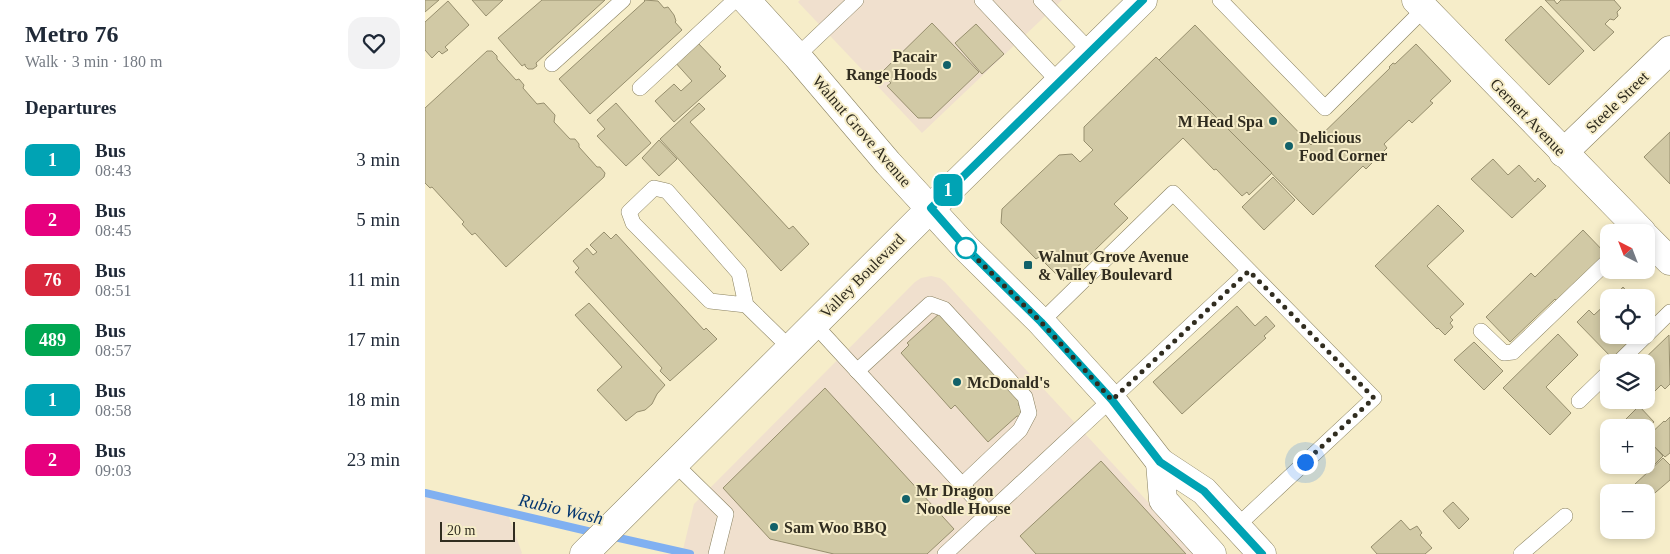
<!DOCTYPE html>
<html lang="en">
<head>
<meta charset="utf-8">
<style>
	:root { --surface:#fff; --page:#f2f2f3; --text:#1f2937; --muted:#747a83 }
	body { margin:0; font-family:Georgia,serif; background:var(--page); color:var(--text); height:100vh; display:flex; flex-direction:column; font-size:19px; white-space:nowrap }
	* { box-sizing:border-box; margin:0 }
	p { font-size:16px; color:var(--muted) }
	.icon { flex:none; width:28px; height:28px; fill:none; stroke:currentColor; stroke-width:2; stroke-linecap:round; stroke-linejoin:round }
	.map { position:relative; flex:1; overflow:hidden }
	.sheet { display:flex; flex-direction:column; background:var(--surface); width:425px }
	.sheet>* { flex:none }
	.badge { padding:0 10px; border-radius:8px; font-size:18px; line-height:32px }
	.needle { width:32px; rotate:318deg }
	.fabs { position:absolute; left:1175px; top:224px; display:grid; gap:10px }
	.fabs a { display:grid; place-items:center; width:55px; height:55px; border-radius:10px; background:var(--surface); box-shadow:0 2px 8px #0003; font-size:25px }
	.scale { position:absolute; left:15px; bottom:12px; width:75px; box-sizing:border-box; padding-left:5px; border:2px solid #312d20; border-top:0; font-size:14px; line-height:18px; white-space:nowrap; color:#312d20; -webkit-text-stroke:4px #f6edc9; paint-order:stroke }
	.you { position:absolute; width:25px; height:25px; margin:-12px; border:4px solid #fff; border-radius:50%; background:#1a73e8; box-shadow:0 0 0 8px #1a73e833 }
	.map>.badge { position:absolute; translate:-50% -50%; box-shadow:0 0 0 2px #fff }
	h2 { padding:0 25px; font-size:19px; line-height:45px }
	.round { display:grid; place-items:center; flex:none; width:52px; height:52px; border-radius:15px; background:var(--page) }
	.summary { display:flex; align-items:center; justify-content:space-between; height:85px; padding:0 25px }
	h1 { font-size:24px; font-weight:600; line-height:38px }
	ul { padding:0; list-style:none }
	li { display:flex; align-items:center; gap:15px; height:60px; padding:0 25px }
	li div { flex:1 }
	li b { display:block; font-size:19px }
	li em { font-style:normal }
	li .badge { min-width:55px; font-weight:700; text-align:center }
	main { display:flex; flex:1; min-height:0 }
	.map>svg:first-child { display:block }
	.commercial { fill:#f0e0ce }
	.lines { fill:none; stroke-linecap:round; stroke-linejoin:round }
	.stream { stroke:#80b0f1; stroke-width:8 }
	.building { fill:#d1c9a5; stroke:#978f6e }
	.service-casing { stroke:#8a8261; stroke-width:16 }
	.minor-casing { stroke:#8a8261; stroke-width:29 }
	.secondary-casing { stroke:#8a8261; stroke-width:29 }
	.primary-casing { stroke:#8a8261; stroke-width:29 }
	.service { stroke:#fff; stroke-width:15 }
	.minor { stroke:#fff; stroke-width:28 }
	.secondary { stroke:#fff; stroke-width:28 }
	.primary { stroke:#fff; stroke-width:28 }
	.line-casing { stroke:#fff; stroke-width:11 }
	.line { stroke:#00a3b4; stroke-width:8 }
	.walk { stroke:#312d20; stroke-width:5; stroke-dasharray:0 9 }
	.poi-dot { fill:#126169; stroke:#f6edc9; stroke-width:2 }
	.stop-dot { fill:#fff; stroke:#00a3b4; stroke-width:2.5 }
	.labels { text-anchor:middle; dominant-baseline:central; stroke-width:4; stroke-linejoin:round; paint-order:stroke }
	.poi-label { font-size:16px; font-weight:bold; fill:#312d20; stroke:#f6edc9; text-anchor:start }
	.street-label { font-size:16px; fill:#312d20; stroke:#f6edc9 }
	.water-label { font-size:18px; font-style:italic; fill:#053770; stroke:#f6edc9 }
</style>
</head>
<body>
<main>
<section class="sheet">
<div class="summary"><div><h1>Metro 76</h1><p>Walk · 3 min · 180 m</p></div><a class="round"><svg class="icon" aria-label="heart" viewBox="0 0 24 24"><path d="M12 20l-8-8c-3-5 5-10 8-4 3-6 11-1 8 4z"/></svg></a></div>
<h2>Departures</h2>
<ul>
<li><span class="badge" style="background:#00a3b4;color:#fff">1</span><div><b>Bus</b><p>08:43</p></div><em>3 min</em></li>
<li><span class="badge" style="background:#e6007e;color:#fff">2</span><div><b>Bus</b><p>08:45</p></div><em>5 min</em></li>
<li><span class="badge" style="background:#d7263d;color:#fff">76</span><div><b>Bus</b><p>08:51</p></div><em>11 min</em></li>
<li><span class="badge" style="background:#00a651;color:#fff">489</span><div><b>Bus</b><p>08:57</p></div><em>17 min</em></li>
<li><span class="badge" style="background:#00a3b4;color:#fff">1</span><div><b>Bus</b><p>08:58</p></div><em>18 min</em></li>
<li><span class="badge" style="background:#e6007e;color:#fff">2</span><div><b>Bus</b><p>09:03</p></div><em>23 min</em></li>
</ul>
</section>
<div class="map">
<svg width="1245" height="554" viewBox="0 0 1245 554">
	<rect width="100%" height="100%" fill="#f6edc9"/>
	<g class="commercial">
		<path d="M375,0H637L497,133L373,2Z"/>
		<path d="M506,276L515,278L520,282L771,554H257L269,504L490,282L496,278Z"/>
		<path d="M0,493L82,512L97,553L96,554H0Z"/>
	</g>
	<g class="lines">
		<g class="stream">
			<path d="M0,493L171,533"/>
			<path d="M185,536L265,554"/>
		</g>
	</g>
	<g class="building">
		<path d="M0,0H14L0,12Z"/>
		<path d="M47,0H78L61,16Z"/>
		<path d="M117,0H180L111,63L112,66L108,69H103L100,66V64L97,66L73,38Z"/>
		<path d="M219,0L233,1L239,8L243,7L249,15L251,21L250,22L257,30L165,114L134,79L220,1Z"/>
		<path d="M1120,0H1129L1132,4L1136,0H1189L1196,8L1192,12L1193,16L1189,20L1185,19L1180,24L1189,32L1169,51Z"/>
		<path d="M23,1L44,25L20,47L23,50L17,54L14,51L7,58L0,50V22Z"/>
		<path d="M1116,6L1159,51L1124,85L1080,40Z"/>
		<path d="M507,23L554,72L506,118H493L462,86L466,83L456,73Z"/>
		<path d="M551,24L579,54L557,74L530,43Z"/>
		<path d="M770,25L886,145L965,68L964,67L968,63L970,64L991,44L1026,81L1005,101L1008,103L987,123L984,120L959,144L962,148L941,169L938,166L888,215L734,60Z"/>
		<path d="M271,41L296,67L294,69L301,76L249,122L230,101L249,84L256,91L267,81L249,61Z"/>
		<path d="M62,51H67L72,56V59L91,80L94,79L99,85L98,88L112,104L119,103L130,115L129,122L145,139H150L154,144V147L172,167H175L180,173L179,177L81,267L50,233L47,235L37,224L39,222L7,187L5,188L0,183V108Z"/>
		<path d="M731,57L847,173L824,195L822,192L817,196L791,169L789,170L758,138L689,204L703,218L638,281L614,257L611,259L576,223L577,209L634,155L647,154L655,162L668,150L659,141V127Z"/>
		<path d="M191,103L226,143L201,166L172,136L180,129L172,120Z"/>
		<path d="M274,103L280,109L265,122L364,229L368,226L384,244L356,271L235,139Z"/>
		<path d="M1245,132V184L1219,157Z"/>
		<path d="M234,140L252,159L234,176L217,158Z"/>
		<path d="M1068,159L1083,175L1094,165L1110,182L1113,178L1121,186L1087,218L1046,179Z"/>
		<path d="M848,177L870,200L839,230L817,207Z"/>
		<path d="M1013,205L1039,231L1002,266L1039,304L1025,317L1028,320L1025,323L1028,327L1020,335L1013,328L1012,329L950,266Z"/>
		<path d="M1158,230L1182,255L1133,302L1130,299L1085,342L1061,317L1106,273L1110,277Z"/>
		<path d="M179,232L186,239L191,234L279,330L281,328L292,339L245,381L235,371L237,368L150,272L154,268L148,261L162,248L168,255L172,252L165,245Z"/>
		<path d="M1198,287L1208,298H1188Z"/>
		<path d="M1184,301V335H1212L1188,359L1152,322L1164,310L1169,315Z"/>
		<path d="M164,303L240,385L232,394L227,404L220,410L212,412L201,421L172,390L197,367L150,315Z"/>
		<path d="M812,306L830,326L841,316L850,326L839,336L841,338L757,414L728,382Z"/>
		<path d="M1221,310L1229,318L1221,325Z"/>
		<path d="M515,313L594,400V406H596V417L592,416L563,442L530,405L526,409L476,353L484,345L482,343Z"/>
		<path d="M1133,334L1153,355L1121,387L1146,413L1125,435L1078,388Z"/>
		<path d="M1244,335L1245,384L1240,389L1236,385L1224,397L1221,395V362H1216Z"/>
		<path d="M1049,342L1078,371L1059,390L1029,360Z"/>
		<path d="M400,388L529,529L502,554H409L345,539L298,488Z"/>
		<path d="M1214,406L1229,422L1221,429V428H1204L1198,422Z"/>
		<path d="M1245,417V453L1240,457L1221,438L1239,421L1240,422Z"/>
		<path d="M1223,440L1238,456L1223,471L1218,465H1221V442Z"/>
		<path d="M1238,458L1245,465V480L1224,498L1221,492H1219L1210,484Z"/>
		<path d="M676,461L761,554H611L595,536Z"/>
		<path d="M1028,502L1044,519L1034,529L1018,511Z"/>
		<path d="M976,520L985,530L992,526L997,533L995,535L1007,548L1000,554H952L946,547Z"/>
	</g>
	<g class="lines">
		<defs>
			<g id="service">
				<path d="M557,0L634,82"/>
				<path d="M616,0L666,52"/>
				<path d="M795,0L900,108L999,9"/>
				<path d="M372,56L431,0"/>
				<path d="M127,64L198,0"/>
				<path d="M215,88L310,0"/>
				<path d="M321,305L285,301L208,223L204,212L229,188L242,191L314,273L321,305L365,348"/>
				<path d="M616,322L748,193L949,398L811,527"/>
				<path d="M389,324L564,514"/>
				<path d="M1056,331L1079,353L1088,352L1184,260"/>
				<path d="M1194,362L1245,312"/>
				<path d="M432,371L505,304L519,309L600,397L604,413L595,430L537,485"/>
				<path d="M1154,401L1184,372"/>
				<path d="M250,464L301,514L291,554"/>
				<path d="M520,554L824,271"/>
				<path d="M1096,554L1140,516"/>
			</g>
			<g id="minor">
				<path d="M991,0L1217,232"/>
				<path d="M1138,153L1245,50"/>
				<path d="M1221,237L1245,261"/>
			</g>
			<g id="secondary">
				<path d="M321,0L372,56L463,163L541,248L616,322L687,400L735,462"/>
				<path d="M787,554L738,500L735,462L779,491L837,554"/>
			</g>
			<path id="primary" d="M159,554L506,208L718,0"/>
		</defs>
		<use href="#service" class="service-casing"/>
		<use href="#minor" class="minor-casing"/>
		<use href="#secondary" class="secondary-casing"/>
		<use href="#primary" class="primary-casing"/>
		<use href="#service" class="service"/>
		<use href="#minor" class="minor"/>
		<use href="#secondary" class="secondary"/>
		<use href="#primary" class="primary"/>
	</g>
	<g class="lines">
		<defs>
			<path id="line" d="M718,0L506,208L541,248L616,322L687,400L735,462L779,491L837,554"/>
		</defs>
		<use href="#line" class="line-casing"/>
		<use href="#line" class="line"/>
		<path class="walk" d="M541,248L616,322L687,400L824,271L949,398L880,462"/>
	</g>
	<g class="poi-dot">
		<circle cx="522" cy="65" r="5"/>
		<circle cx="848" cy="121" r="5"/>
		<circle cx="864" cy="146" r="5"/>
		<rect x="598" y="260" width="10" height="10" rx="2.5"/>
		<circle cx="532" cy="382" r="5"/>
		<circle cx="481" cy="499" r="5"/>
		<circle cx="349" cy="527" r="5"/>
	</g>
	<circle class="stop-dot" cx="541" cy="248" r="10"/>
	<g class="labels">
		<g class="poi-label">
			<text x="512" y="56" text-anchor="end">Pacair<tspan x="512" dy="18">Range Hoods</tspan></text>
			<text x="838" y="121" text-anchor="end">M Head Spa</text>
			<text x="874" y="137">Delicious<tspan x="874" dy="18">Food Corner</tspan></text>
			<text x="613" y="256">Walnut Grove Avenue<tspan x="613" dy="18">&amp; Valley Boulevard</tspan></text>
			<text x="542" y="382">McDonald's</text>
			<text x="491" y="490">Mr Dragon<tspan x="491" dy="18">Noodle House</tspan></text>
			<text x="359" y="527">Sam Woo BBQ</text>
		</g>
		<g class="street-label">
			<text transform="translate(1192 102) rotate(-44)">Steele Street</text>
			<text transform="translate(1103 117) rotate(46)">Gernert Avenue</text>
			<text transform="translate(437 131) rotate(49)">Walnut Grove Avenue</text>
			<text transform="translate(437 276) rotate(-45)">Valley Boulevard</text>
		</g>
		<g class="water-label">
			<text transform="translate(136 509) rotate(13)">Rubio Wash</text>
		</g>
	</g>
</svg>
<div class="fabs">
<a><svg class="needle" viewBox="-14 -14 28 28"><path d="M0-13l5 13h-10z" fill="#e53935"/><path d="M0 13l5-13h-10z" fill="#747a83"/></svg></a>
<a><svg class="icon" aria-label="locate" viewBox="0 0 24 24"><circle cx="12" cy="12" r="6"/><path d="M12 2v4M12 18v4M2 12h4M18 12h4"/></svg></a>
<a><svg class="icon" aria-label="layers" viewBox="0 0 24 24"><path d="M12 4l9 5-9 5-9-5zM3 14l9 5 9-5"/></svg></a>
<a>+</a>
<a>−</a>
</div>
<div class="scale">20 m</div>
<div class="you" style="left:880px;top:462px"></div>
<b class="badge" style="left:523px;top:190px;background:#00a3b4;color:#fff">1</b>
</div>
</main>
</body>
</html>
